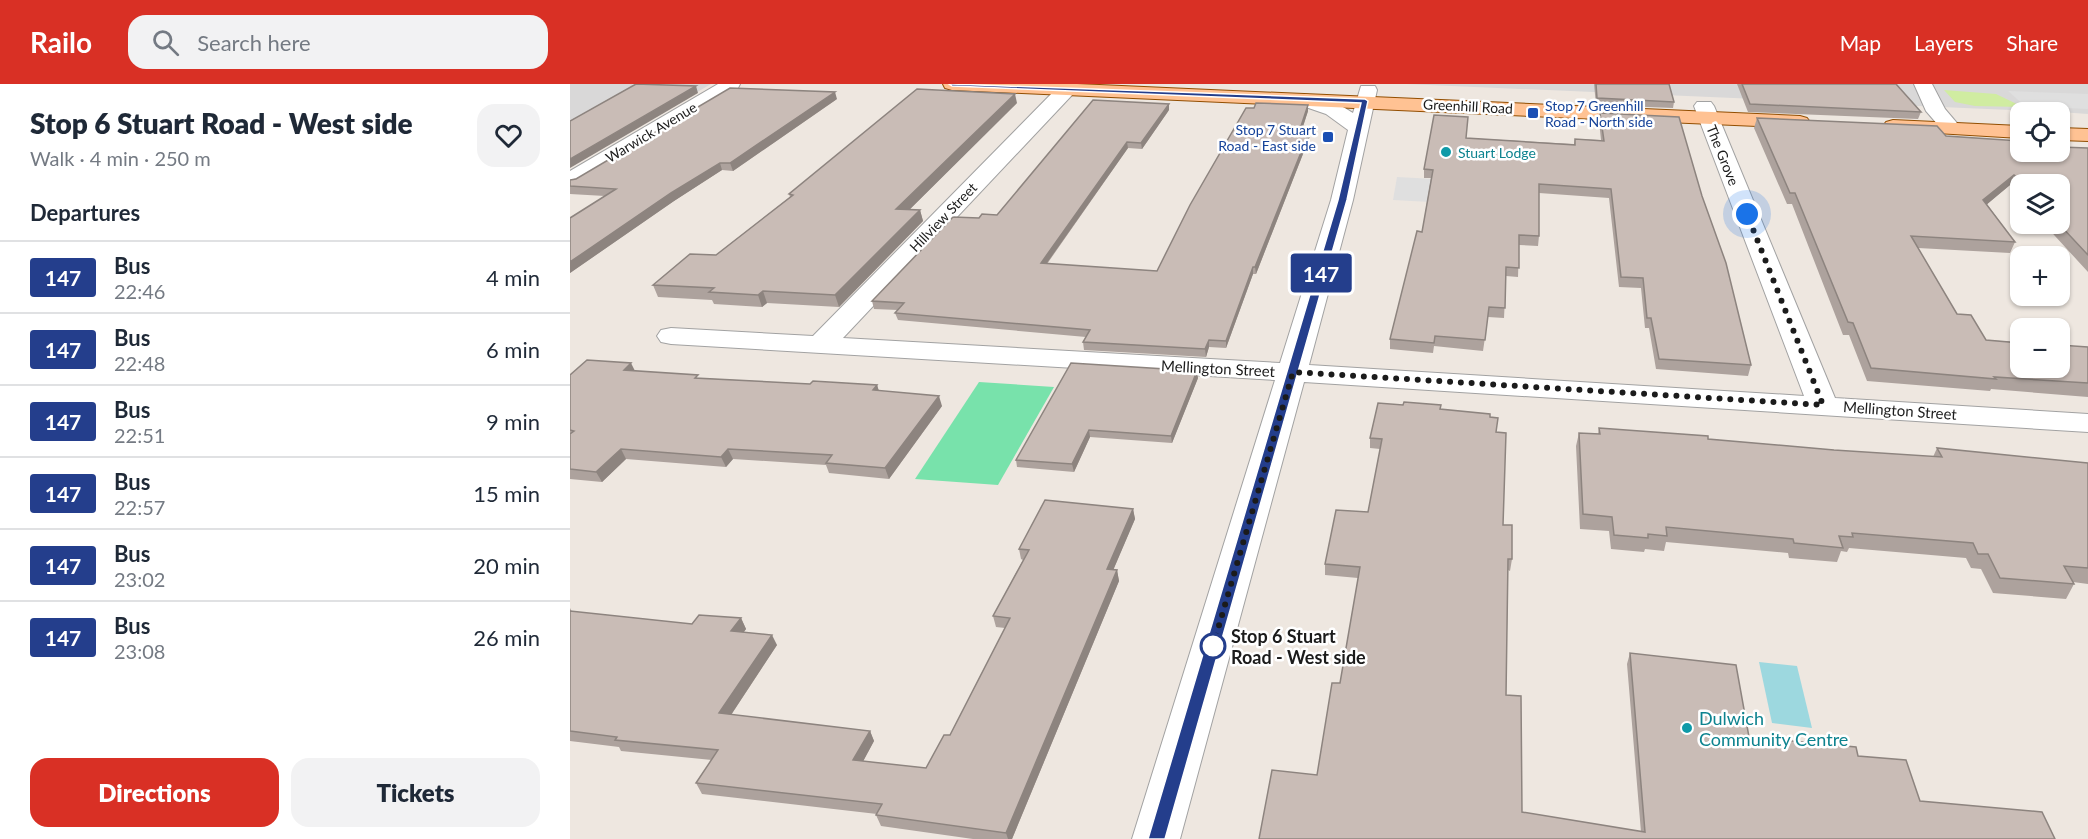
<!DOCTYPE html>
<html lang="en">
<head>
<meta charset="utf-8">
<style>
	:root { --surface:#fff; --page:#f2f2f3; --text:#1f2937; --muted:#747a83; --line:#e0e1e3; --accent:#d93025 }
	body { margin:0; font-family:Lato,sans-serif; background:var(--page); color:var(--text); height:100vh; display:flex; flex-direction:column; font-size:22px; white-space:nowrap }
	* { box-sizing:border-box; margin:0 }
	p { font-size:20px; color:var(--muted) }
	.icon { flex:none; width:33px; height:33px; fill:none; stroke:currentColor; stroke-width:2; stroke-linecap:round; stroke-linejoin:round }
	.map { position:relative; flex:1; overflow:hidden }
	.details { display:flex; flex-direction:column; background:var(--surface); width:570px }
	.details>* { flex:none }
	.badge { padding:0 12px; border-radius:4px; font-size:21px; line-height:39px }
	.tools { position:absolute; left:1440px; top:18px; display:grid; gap:12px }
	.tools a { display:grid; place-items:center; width:60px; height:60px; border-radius:12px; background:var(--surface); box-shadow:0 2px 4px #0004; font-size:30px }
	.you { position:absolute; width:30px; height:30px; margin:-15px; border:4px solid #fff; border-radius:50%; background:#1a73e8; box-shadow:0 0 0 9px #1a73e833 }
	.map>.badge { position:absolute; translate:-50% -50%; box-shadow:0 0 0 3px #fff }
	h2 { padding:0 30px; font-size:22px; line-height:54px }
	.round { display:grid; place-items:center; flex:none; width:63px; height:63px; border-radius:18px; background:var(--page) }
	.headline { display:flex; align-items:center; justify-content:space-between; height:102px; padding:0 30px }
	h1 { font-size:28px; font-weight:800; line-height:45px }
	.button { display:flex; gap:12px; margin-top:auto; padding:12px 30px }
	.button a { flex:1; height:69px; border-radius:18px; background:var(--accent); color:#fff; font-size:24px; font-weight:800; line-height:69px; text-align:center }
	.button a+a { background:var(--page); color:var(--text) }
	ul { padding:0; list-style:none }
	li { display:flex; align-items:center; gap:18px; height:72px; padding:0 30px; border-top:2px solid var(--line) }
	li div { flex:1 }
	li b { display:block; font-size:22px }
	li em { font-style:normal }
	li .badge { min-width:66px; font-weight:700; text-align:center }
	header { display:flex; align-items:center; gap:36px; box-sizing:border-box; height:84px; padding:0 30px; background:var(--accent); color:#fff }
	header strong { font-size:28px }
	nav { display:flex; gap:33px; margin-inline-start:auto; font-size:21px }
	.search { width:420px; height:54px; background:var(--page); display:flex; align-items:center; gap:15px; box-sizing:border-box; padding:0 21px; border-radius:18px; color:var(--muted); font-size:22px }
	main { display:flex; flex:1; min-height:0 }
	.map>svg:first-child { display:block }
	.residential { fill:#d9d8d8 }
	.grass { fill:#d0eca1 }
	.pitch { fill:#78e2ab }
	.parking { fill:#dfdfdf }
	.water { fill:#9dd8df }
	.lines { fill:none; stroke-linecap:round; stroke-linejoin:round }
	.minor-casing { stroke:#a2a2a2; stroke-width:2 }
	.major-casing { stroke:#924e00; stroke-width:2 }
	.minor { fill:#fff; fill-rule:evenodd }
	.major { fill:#ffc293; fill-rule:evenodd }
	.wall { fill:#ada29d }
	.shaded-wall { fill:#8d847f }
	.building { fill:#c9bcb6; stroke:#8d847f; stroke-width:1.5 }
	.line { fill:#243e8c; stroke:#fff; stroke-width:1.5 }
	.walk { stroke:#1b1b1b; stroke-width:6; stroke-dasharray:0 10.8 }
	.transit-dot { fill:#1a4fb4; stroke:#fff; stroke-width:2 }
	.culture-dot { fill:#0f9aa8; stroke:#fff; stroke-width:2 }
	.stop-dot { fill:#fff; stroke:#243e8c; stroke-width:3 }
	.labels { text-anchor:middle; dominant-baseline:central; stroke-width:5; stroke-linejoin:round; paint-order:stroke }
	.far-transit-label { font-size:14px; fill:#164399; stroke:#fff; text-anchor:start }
	.far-street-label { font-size:14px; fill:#1b1b1b; stroke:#fff }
	.far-culture-label { font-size:14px; fill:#0d838f; stroke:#fff; text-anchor:start }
	.street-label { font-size:15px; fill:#1b1b1b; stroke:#fff }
	.near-stop-label { font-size:18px; font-weight:bold; fill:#1b1b1b; stroke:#fff; text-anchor:start }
	.near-culture-label { font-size:18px; fill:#0d838f; stroke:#fff; text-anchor:start }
</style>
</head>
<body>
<header>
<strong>Railo</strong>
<div class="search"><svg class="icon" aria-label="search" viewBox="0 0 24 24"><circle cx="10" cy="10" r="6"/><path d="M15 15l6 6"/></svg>Search here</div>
<nav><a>Map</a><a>Layers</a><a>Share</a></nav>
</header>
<main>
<section class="details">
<div class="headline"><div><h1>Stop 6 Stuart Road - West side</h1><p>Walk · 4 min · 250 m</p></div><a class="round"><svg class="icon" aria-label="heart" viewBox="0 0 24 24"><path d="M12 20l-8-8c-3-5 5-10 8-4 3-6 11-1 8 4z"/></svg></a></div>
<h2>Departures</h2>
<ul>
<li><span class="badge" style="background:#243e8c;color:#fff">147</span><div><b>Bus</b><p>22:46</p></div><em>4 min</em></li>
<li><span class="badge" style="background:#243e8c;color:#fff">147</span><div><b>Bus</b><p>22:48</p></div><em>6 min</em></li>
<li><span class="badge" style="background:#243e8c;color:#fff">147</span><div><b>Bus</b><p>22:51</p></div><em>9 min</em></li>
<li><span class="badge" style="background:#243e8c;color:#fff">147</span><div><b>Bus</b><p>22:57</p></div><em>15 min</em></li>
<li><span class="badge" style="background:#243e8c;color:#fff">147</span><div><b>Bus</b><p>23:02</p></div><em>20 min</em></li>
<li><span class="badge" style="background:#243e8c;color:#fff">147</span><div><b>Bus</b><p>23:08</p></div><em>26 min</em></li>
</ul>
<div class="button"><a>Directions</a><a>Tickets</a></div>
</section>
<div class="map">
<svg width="1518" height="755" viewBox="0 0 1518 755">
	<rect width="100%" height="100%" fill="#eee7e0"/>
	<g class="residential">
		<path d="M0,0H141L0,83Z"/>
		<path d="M836,0H1518V30L1490,28Z"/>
	</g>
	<path class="grass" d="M1374,6L1426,10L1453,23L1405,22L1385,18Z"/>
	<path class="pitch" d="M409,298L484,303L428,401L345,395Z"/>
	<g class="parking">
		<path d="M1438,7L1518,10V25L1455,22Z"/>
		<path d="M827,93L900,97L898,120L823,116Z"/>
	</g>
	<path class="water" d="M1189,578L1227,582L1242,644L1202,639Z"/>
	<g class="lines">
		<defs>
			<g id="minor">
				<path d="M148,0H170L168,4L8,101L0,103V87Z"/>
				<path d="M496,0L503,2L505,6L503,10L273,254L710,279L761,116L778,46L756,30L724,19L721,15L724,11C742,7 768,19 783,29L791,2H805L807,6L783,116L739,281L1234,312L1124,22L1127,18H1141L1144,22L1265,314L1518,330V348L734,298L610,755H562L705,296L101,260L91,258L87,252L91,246L101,244L243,252L489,2Z"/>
				<path d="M1344,0H1362L1375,25L1392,45L1389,49H1375L1356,27Z"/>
			</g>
			<g id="major">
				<path d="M373,0H507L1230,32L1237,34L1240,38L1237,42L1230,44L382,6L375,4Z"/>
				<path d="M1323,36L1450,42V54L1316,46L1313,42L1316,38Z"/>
				<path d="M1490,44L1518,45V57L1490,56Z"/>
			</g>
		</defs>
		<use href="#minor" class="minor-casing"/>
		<use href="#major" class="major-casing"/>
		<use href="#minor" class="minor"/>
		<use href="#major" class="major"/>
	</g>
	<g class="wall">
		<path d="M1024,0H1099L1104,18L1103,24L1026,21Z"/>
		<path d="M1167,0H1326L1351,28L1348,35L1178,28Z"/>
		<path d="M267,15L163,87L152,86L104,117L0,189V134L35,112L0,110V96Z"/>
		<path d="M447,19L339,126H350L353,137L269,223L197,219L192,223L144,220L142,216L88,213L83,201L146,171L220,113L219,110Z"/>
		<path d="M738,21V27L732,45L740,52L686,190H683L656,264L639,263L636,273L514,266L513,258L516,253L328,236L325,229L328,226L304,225L302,217L409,134L427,131L599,26L572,65L558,64L477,180L587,187L684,24Z"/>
		<path d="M1030,29L1181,281L1178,292L1086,285L1079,244H1075L1071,204L1049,203L1039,114L969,109V152L968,162L949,161L948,193L936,192L934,234L918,233L913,267L864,262L863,269L820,265V255L852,148L861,94H854V85L896,54L1004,60L1005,55L1031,56L1029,37Z"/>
		<path d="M1187,34L1376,52L1450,68L1518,64V188L1474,140H1490V100H1450V113L1440,101L1417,120L1445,158L1440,169L1348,164L1387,230L1416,256L1518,263V313L1421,305L1420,307L1297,297L1279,251H1273L1222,120H1217L1184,44Z"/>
		<path d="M65,287L129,294L240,300L307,301L309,307L372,322L319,395L259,389L256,381L163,375L156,383L56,375L32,398L0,395V291Z"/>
		<path d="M628,294L602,359L520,353L504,388L447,383L446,376Z"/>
		<path d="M871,325L920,333L926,348L933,441L942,475L940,487L938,486L936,611L952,728L1071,748L1057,580L1060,569L1179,653L1288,672L1350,717L1485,755H689L747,691L770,599L788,494L755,491V480L798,428L810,365L800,364V354Z"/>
		<path d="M1029,344L1138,355L1264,366L1363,373L1367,364L1518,379V500L1503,498L1504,500L1496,515L1423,509L1411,485L1401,484L1396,474L1279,464L1277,468L1271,467L1267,478L1219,474L1218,469L1096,458L1094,467L1075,465L1074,468L1041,465L1039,447L1010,445L1006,362L1009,349L1028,350Z"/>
		<path d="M563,425L565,435L543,486H547L549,497L442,755H403L311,742L306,731L307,730L132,710L126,699L142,676L51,667L49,663L0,657V524L2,528L122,540L171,534L176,545L174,548L207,561L161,631L300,647L304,657L293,677L356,684L380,651L435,544L426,543L423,532L453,476L451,475L449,465Z"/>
	</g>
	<g class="shaded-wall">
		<path d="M126,2L128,9L0,84V75Z"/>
		<path d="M265,8L267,15L163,87L160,79Z"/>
		<path d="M445,10L447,19L329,136L326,125Z"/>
		<path d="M599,20V26L572,65L571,59Z"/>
		<path d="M738,21V27L730,52V45Z"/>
		<path d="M740,46V52L686,190L685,183Z"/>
		<path d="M557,58L558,64L472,186L471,179Z"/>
		<path d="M150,79L152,86L104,117L0,189V178L101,109Z"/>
		<path d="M1444,91L1440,101L1409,127L1413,116Z"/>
		<path d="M350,126L353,137L269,223L265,211Z"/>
		<path d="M683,183V190L656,264V257Z"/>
		<path d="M193,207L197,219L192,223L188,211Z"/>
		<path d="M639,256V263L636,273L635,265Z"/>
		<path d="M61,279L66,289L54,286Z"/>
		<path d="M627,287L628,294L602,359L601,352Z"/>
		<path d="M307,301L310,311L303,306Z"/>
		<path d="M369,312L372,322L319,395L315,384Z"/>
		<path d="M519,346L520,353L504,388L502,380Z"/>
		<path d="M51,365L56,375L32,398L26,388Z"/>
		<path d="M158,365L163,375L156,383L151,373Z"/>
		<path d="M563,425L565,435L539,496L537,485Z"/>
		<path d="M547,486L549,497L442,755H438L436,749Z"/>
		<path d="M171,534L176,545L166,558L161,547Z"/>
		<path d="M202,551L207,561L155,640L149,629Z"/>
		<path d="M300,647L304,657L288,687L283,676Z"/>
	</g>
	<g class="building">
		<path d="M66,0L126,2L0,75V37Z"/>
		<path d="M1026,0H1099L1104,18L1027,14Z"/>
		<path d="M1172,0H1326L1351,28L1180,20Z"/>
		<path d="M160,4L265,8L160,79H150L101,109L0,178V134L46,105L0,102V96L6,95Z"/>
		<path d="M347,5L445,10L326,125L350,126L265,211L193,207L188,211L139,208L144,204L83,201L120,170L146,171L223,111L219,110Z"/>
		<path d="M523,16L599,20L571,59L557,58L471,179L587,187L620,121L676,24H684L686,19L738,21L730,45L740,46L685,183H683L656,257L639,256L635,265L513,258L520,246L325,229L334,219L302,217L383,133L409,134L412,130L427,131Z"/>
		<path d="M1030,29L1109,33L1132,112L1156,179L1181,281L1089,275L1081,234H1077L1073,194L1051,193L1041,105L969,100V152L949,151V184L936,183L935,224L919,223L915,256L865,252L864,259L820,255L847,147L852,148L863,86L854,85L864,31L898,33L896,54L1005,61V55L1034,57Z"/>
		<path d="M1187,34L1367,42L1376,52L1450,57V68H1490V63L1518,64V171L1489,140L1490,100H1454L1444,91L1413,116L1445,158L1341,152L1387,230L1401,231L1416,256L1450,259V284H1490V261L1518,263V299L1424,293L1426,295L1301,284L1283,239L1278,238L1225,109H1220Z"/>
		<path d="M17,276L61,279L54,286L128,291L125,294L240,300L243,297L307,301L303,306L369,312L315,384L256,379L262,371L158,365L151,373L51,365L26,388L0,385V350L4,347L0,346V291Z"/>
		<path d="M501,279L627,287L601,352L519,346L502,380L446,376Z"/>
		<path d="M834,318L871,321L870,325L920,330V333L928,334L926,348L936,349L933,441H942V475H938L936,611L951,612L952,728L1075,748L1060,569L1166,581L1179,653L1286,663L1288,672L1336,676L1350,717L1472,728L1485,755H689L702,686L747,691L762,599H770L790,483L755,480L766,426L798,428L812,355L800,354L808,319L833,321Z"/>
		<path d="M1029,344L1138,352V355L1264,366L1372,373L1367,364L1518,379V484L1494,482L1504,500L1430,494L1418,470H1408L1403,459L1282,449L1283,453L1269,452L1273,464L1224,459L1223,455L1096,443L1097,452L1078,450V454L1044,451L1042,433L1013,430L1009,349L1030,350Z"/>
		<path d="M475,416L563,425L537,485L547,486L436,749L306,731L312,720L126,699L148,666L45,656L47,653L0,647V527L122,540L129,531L171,534L161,547L202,551L149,629L300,647L283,676L356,684L374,651H380L440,534L423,532L459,466L449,465Z"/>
	</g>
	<path class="line" d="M379,0H382L795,15L798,17L777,116L595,755H578L768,116L791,19L382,2Z"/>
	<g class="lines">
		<path class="walk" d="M643,562L723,288L1253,321L1177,130"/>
	</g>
	<g class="transit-dot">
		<rect x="957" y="23" width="12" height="12" rx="3"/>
		<rect x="752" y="47" width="12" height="12" rx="3"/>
	</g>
	<g class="culture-dot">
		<circle cx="876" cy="68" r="6"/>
		<circle cx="1117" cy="644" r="6"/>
	</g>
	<circle class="stop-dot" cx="643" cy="562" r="12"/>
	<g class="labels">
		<g class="far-transit-label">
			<text x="975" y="21">Stop 7 Greenhill<tspan x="975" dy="16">Road - North side</tspan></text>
			<text x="746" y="45" text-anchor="end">Stop 7 Stuart<tspan x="746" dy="16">Road - East side</tspan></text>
		</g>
		<g class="far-street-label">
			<text transform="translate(898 22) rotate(3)">Greenhill Road</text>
			<text transform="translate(81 48) rotate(-31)">Warwick Avenue</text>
			<text transform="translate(1153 71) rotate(68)">The Grove</text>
			<text transform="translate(373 133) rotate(-46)">Hillview Street</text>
		</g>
		<g class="far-culture-label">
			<text x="888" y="68">Stuart Lodge</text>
		</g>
		<g class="street-label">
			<text transform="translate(648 284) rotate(3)">Mellington Street</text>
			<text transform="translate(1330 326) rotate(4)">Mellington Street</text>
		</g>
		<g class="near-stop-label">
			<text x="661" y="552">Stop 6 Stuart<tspan x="661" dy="21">Road - West side</tspan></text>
		</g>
		<g class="near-culture-label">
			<text x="1129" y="634">Dulwich<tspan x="1129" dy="21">Community Centre</tspan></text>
		</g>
	</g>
</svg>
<div class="tools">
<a><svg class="icon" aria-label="locate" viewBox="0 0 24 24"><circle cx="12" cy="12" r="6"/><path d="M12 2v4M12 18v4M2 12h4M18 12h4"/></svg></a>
<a><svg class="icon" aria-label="layers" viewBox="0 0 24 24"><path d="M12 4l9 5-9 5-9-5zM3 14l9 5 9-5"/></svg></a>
<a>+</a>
<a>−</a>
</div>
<div class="you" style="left:1177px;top:130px"></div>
<b class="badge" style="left:751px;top:189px;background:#243e8c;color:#fff">147</b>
</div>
</main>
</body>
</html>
